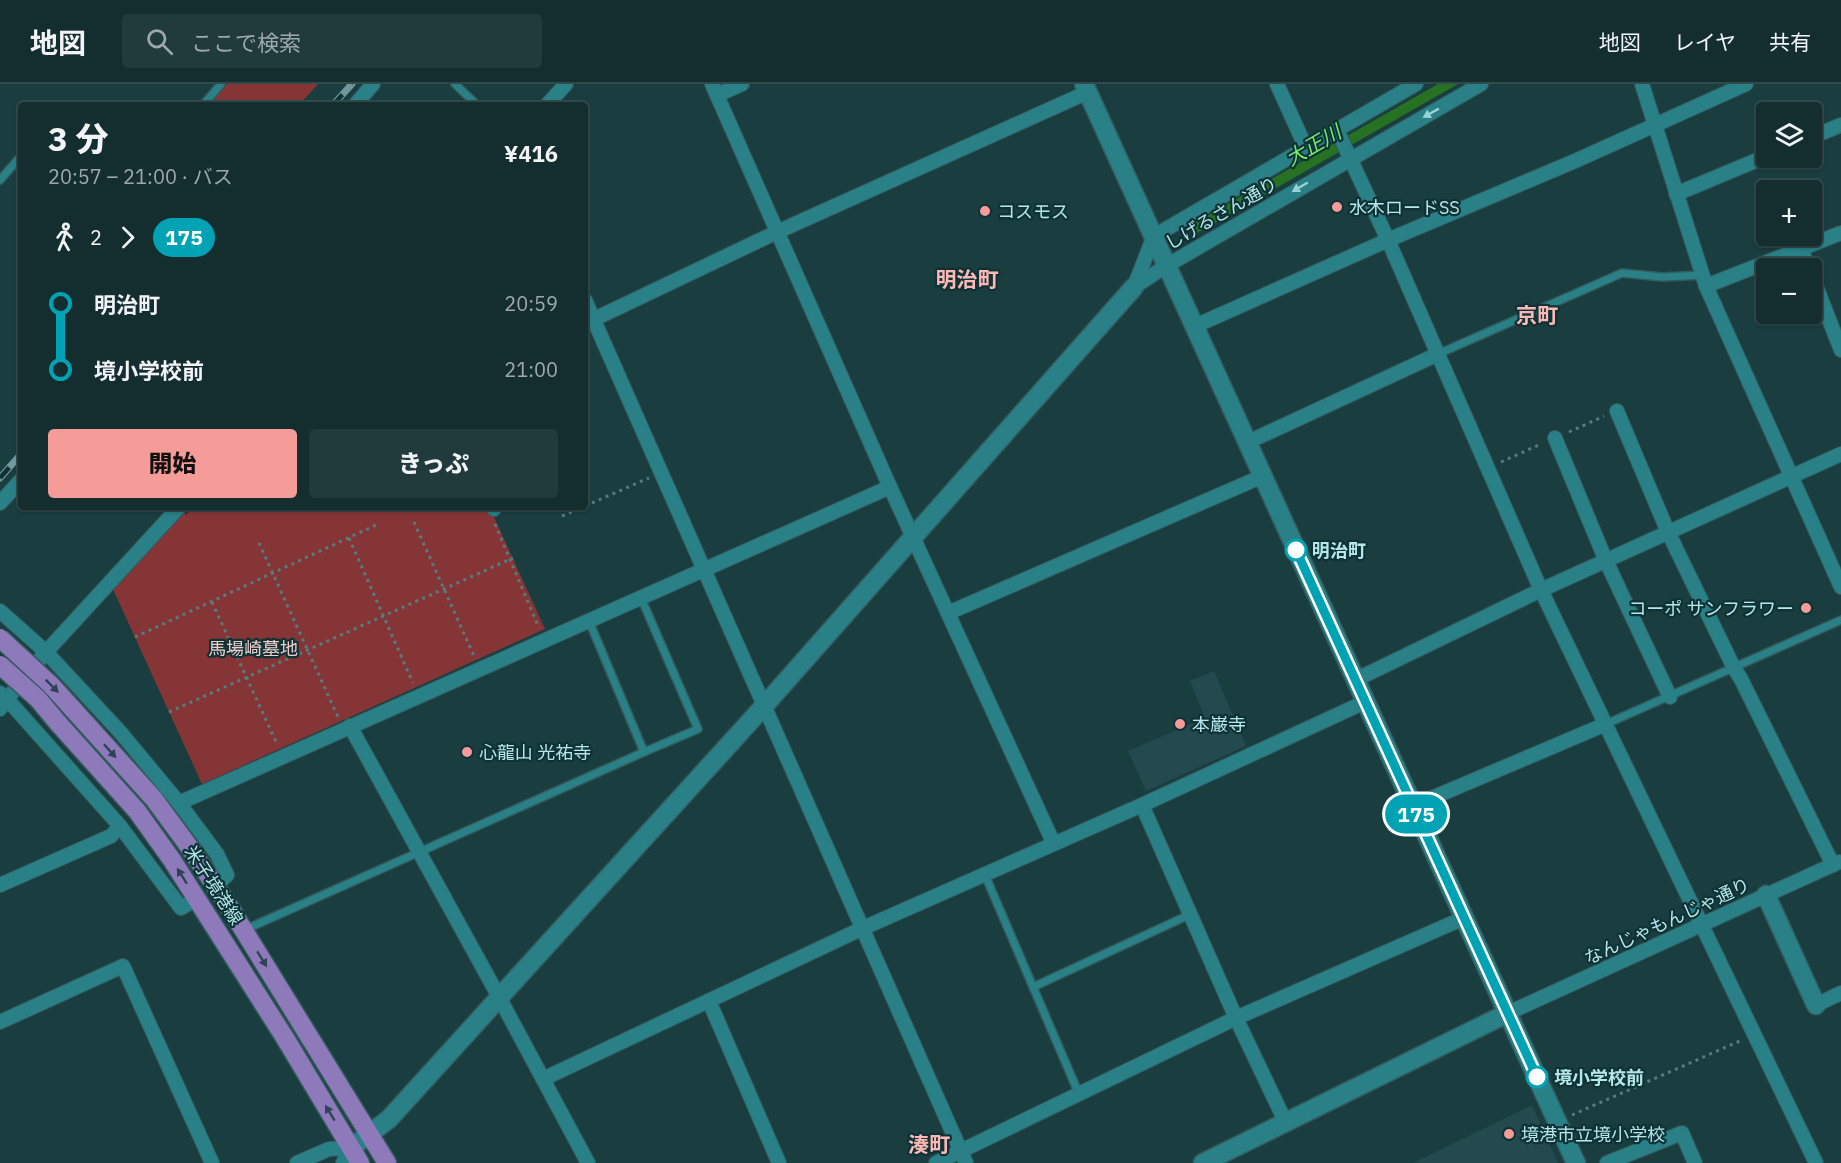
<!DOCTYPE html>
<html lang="ja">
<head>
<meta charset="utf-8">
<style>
	:root { --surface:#142e30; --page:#213a3c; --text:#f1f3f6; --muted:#9da8ab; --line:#334a4c; --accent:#f59b98 }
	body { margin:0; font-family:"IBM Plex Sans","Noto Sans JP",sans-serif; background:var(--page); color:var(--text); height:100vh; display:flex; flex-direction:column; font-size:22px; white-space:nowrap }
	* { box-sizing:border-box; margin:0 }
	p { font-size:20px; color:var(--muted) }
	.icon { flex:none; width:33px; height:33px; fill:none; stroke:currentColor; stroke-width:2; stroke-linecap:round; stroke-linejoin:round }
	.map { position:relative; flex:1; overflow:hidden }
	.side { position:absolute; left:18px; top:18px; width:570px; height:408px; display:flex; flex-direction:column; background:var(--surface); border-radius:6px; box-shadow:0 2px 4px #0004,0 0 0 2px var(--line) }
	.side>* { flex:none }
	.badge { padding:0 12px; border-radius:20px; font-size:21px; line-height:39px }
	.controls { position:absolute; left:1756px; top:18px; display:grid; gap:12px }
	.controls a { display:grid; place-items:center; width:66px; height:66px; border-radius:6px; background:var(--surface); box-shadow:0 2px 4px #0004,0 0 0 2px var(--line); font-size:30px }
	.map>.badge { position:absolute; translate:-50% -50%; box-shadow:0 0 0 3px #fff }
	.legs { display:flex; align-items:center; gap:9px; height:66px; padding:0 30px; font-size:20px }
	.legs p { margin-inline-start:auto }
	.overview { display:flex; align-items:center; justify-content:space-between; height:102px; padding:0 30px }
	h1 { font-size:33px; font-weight:800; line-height:45px }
	.primary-button { display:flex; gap:12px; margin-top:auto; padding:12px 30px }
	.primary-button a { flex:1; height:69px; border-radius:6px; background:var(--accent); color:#111; font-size:24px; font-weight:800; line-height:69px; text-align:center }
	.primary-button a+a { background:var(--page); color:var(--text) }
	ul { padding:0 30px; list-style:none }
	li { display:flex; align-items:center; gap:21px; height:66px; font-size:22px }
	li i { display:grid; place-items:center; width:9px; height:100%; margin:0 8px; background:currentColor }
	li i::after { content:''; width:15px; height:15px; margin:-8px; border:4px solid; border-radius:50%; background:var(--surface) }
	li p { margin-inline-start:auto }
	li:first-child i { background:linear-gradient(#0000 50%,currentColor 0) }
	li:last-child i { background:linear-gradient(currentColor 50%,#0000 0) }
	header { display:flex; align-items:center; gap:36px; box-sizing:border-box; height:84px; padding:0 30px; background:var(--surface); border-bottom:2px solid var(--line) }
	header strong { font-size:28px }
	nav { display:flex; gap:33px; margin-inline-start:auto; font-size:21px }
	.search { width:420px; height:54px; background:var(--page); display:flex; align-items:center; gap:15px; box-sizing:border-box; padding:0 21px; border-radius:6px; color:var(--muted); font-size:22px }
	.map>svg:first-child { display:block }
	.built { fill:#234a4e }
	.green { fill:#863536 }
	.water { fill:#267122 }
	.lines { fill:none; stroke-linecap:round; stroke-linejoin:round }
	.lane-casing { stroke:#335a5d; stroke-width:10 }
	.street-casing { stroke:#335a5d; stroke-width:16 }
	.secondary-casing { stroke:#335a5d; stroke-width:21 }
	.primary-casing { stroke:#335a5d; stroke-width:21 }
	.path { stroke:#557d81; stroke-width:3; stroke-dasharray:3 4.5; stroke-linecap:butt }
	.lane { stroke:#298087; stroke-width:7 }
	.street { stroke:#298087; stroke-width:14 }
	.secondary { stroke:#298087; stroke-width:18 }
	.primary { stroke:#8e7abb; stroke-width:18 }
	.rail-casing { stroke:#6f999d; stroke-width:7 }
	.rail { stroke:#0e3235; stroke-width:4.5; stroke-dasharray:14; stroke-linecap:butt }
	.primary-bridge-casing { stroke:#335a5d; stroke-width:21; stroke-linecap:butt }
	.primary-bridge { stroke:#8e7abb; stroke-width:18 }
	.oneway { fill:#99d2d6 }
	.oneway2 { fill:#2e4456 }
	.line-1-casing { stroke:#fff; stroke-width:14 }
	.line-1 { stroke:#00a3b4; stroke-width:9 }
	.poi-dot { fill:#f59b98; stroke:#0e3235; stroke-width:2 }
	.stop-1-dot { fill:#fff; stroke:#00a3b4; stroke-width:3 }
	.labels { text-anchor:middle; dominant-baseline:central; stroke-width:4.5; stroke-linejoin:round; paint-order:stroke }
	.poi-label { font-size:18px; fill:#b5e6ea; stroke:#0e3235; text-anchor:start }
	.street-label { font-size:18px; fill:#b5e6ea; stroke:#0e3235 }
	.stop-label { font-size:18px; font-weight:bold; fill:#b5e6ea; stroke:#0e3235; text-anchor:start }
	.park-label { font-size:18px; fill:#efccca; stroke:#0e3235 }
	.water-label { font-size:20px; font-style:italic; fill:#75ec6d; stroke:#0e3235 }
	.quarter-label { font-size:21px; font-weight:bold; fill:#feb9b6; stroke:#0e3235 }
</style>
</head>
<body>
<header>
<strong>地図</strong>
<div class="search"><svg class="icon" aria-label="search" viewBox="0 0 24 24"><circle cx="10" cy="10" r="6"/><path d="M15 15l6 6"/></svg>ここで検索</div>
<nav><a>地図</a><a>レイヤ</a><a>共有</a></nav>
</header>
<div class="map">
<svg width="1841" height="1079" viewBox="0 0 1841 1079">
	<rect width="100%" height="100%" fill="#1a3d40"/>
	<g class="built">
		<path d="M1214,587L1246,662L1146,707L1128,667L1205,634L1190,597Z"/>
		<path d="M1532,1021L1558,1079H1413Z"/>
	</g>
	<g class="green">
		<path d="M227,0H318L299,21H208Z"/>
		<path d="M193,423H486L490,431H493L545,545L202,700L112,503L183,427L186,431Z"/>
	</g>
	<path class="water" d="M1438,0H1458L1194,151L1189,142Z"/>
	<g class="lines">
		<defs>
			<g id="lane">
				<path d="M455,0L477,21"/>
				<path d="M203,21L221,0"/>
				<path d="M0,96L21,72"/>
				<path d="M1438,270L1622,189L1662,193L1703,191"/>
				<path d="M589,537L644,668L698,645L641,514"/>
				<path d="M1606,640L1841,536"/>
				<path d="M985,791L1079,1010"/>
				<path d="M244,846L644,668"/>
				<path d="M1033,903L1191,830"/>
			</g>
			<g id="street">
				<path d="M712,0L890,403L1053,758"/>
				<path d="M1277,0L1306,64"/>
				<path d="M1642,0L1706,202L1841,503"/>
				<path d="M717,11L742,0"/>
				<path d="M355,21L373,0"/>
				<path d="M547,21L566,0"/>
				<path d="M1337,46L1388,156L1541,506L1816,1079"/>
				<path d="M1812,53L1841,41"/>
				<path d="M1676,110L1767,72"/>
				<path d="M1801,165L1809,184"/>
				<path d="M1812,192L1841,266"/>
				<path d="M1706,202L1841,149"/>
				<path d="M1134,203L1166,182L1481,0"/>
				<path d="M1134,203L1154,152L1416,0"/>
				<path d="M585,216L966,1079"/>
				<path d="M586,239L777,148L1088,8"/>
				<path d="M1195,242L1388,156L1575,77L1746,0"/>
				<path d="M1617,327L1668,448L1734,584L1741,595L1833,781"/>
				<path d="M1555,354L1606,477L1670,613"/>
				<path d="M1248,358L1438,270"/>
				<path d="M0,419L21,396"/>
				<path d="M493,423L494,425"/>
				<path d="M0,527L46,568L7,615L0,609"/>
				<path d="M948,529L1263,392"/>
				<path d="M1355,596L1541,506L1841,370"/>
				<path d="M0,625L7,615L120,742L181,824L197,815"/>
				<path d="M350,642L499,913L588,1079"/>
				<path d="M179,719L121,649L46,568L179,423"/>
				<path d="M1142,721L1236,934L1286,1039"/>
				<path d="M1413,722L1606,640"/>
				<path d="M0,801L111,752L120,742"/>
				<path d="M215,802L227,791L217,770L179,719L890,403"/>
				<path d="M709,917L779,1079"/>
				<path d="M1816,921L1841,909"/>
				<path d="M1508,929L1839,778"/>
				<path d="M0,938L123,882L212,1079"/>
				<path d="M543,995L861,845L1142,721L1365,618"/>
				<path d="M297,1079L329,1065L351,1064"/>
				<path d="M343,1079L351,1064"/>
				<path d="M936,1079L1236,934L1464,834"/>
				<path d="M1607,1079L1682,1049L1695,1079"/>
			</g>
			<g id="secondary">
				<path d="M1084,0L1576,1079"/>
				<path d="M1766,811L1816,921"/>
				<path d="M351,1064L389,1035L764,622L1134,203"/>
				<path d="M1203,1079L1508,929"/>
			</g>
			<g id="primary">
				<path d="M71,623L154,715L190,764L230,824L387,1079"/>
				<path d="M58,639L137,727L172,776L285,954L360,1079"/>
			</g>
		</defs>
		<use href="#lane" class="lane-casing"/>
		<use href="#street" class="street-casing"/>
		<use href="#secondary" class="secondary-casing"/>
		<use href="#primary" class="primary-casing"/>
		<g class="path">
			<path d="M1569,348L1604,332"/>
			<path d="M1501,378L1541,360"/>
			<path d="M585,422L649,394"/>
			<path d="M562,432L583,423"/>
			<path d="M414,438L474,572"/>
			<path d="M495,440L539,544"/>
			<path d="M349,454L413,599"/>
			<path d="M259,459L338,633"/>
			<path d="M212,518L277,660"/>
			<path d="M135,553L376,441"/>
			<path d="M169,628L513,474"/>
			<path d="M1572,1031L1742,956"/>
		</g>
		<use href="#lane" class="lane"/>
		<use href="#street" class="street"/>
		<use href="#secondary" class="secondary"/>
		<use href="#primary" class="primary"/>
		<defs>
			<g id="rail">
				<path d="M333,21L352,0"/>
				<path d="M0,394L21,370"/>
			</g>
		</defs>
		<use href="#rail" class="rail-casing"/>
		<use href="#rail" class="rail"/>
		<defs>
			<g id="primary-bridge">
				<path d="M0,554L51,601L71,623"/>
				<path d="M0,581L38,615L58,639"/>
			</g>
		</defs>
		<use href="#primary-bridge" class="primary-bridge-casing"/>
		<use href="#primary-bridge" class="primary-bridge"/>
	</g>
	<defs><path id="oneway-solid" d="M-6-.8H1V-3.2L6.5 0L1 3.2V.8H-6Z" transform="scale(1.5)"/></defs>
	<g class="oneway">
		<use href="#oneway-solid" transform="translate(1431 29) rotate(151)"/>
		<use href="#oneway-solid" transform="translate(1300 103) rotate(150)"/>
	</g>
	<g class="oneway2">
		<use href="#oneway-solid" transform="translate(52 602) rotate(45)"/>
		<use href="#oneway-solid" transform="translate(110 667) rotate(48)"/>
		<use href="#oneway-solid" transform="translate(182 792) rotate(-122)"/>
		<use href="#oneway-solid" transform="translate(262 875) rotate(58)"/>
		<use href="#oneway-solid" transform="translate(330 1029) rotate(-121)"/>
	</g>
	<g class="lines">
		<defs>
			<path id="line-1" d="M1296,466L1537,993"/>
		</defs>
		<use href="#line-1" class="line-1-casing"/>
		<use href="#line-1" class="line-1"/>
	</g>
	<g class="poi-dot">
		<circle cx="1337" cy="123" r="6"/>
		<circle cx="985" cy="127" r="6"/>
		<circle cx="1806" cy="524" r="6"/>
		<circle cx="1180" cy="640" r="6"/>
		<circle cx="467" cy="668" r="6"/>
		<circle cx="1509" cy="1050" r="6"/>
	</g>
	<g class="stop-1-dot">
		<circle cx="1296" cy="466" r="10"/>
		<circle cx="1537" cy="993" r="10"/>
	</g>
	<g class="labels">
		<g class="poi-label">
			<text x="1349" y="123">水木ロードSS</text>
			<text x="997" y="127">コスモス</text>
			<text x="1794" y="524" text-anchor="end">コーポ サンフラワー</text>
			<text x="1192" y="640">本巌寺</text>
			<text x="479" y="668">心龍山 光祐寺</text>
			<text x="1521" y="1050">境港市立境小学校</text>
		</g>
		<g class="street-label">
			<text transform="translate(1221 129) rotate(-30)">しげるさん通り</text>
			<text transform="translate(214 801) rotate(57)">米子境港線</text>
			<text transform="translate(1667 837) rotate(-25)">なんじゃもんじゃ通り</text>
		</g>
		<g class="stop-label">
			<text x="1312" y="466">明治町</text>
			<text x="1554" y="993">境小学校前</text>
		</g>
		<g class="park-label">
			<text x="253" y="564">馬場崎墓地</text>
		</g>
		<g class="water-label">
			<text transform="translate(1313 61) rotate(-30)">大正川</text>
		</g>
		<g class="quarter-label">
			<text x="967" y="195">明治町</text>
			<text x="1537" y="231">京町</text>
			<text x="929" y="1060">湊町</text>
		</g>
	</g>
</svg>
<div class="controls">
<a><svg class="icon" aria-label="layers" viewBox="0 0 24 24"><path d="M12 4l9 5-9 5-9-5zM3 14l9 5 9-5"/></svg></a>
<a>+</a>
<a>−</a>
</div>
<b class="badge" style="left:1416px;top:730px;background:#00a3b4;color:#fff">175</b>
<section class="side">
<div class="overview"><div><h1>3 分</h1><p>20:57 – 21:00 · バス</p></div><b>¥416</b></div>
<div class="legs"><svg class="icon" aria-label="walk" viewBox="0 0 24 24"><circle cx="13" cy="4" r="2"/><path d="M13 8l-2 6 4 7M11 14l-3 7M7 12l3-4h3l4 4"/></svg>2<svg class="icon" aria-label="forward" viewBox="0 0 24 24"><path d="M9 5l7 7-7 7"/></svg><b class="badge" style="background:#00a3b4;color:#fff">175</b></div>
<ul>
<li><i style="color:#00a3b4"></i><b>明治町</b><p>20:59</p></li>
<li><i style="color:#00a3b4"></i><b>境小学校前</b><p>21:00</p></li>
</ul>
<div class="primary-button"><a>開始</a><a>きっぷ</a></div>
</section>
</div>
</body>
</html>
